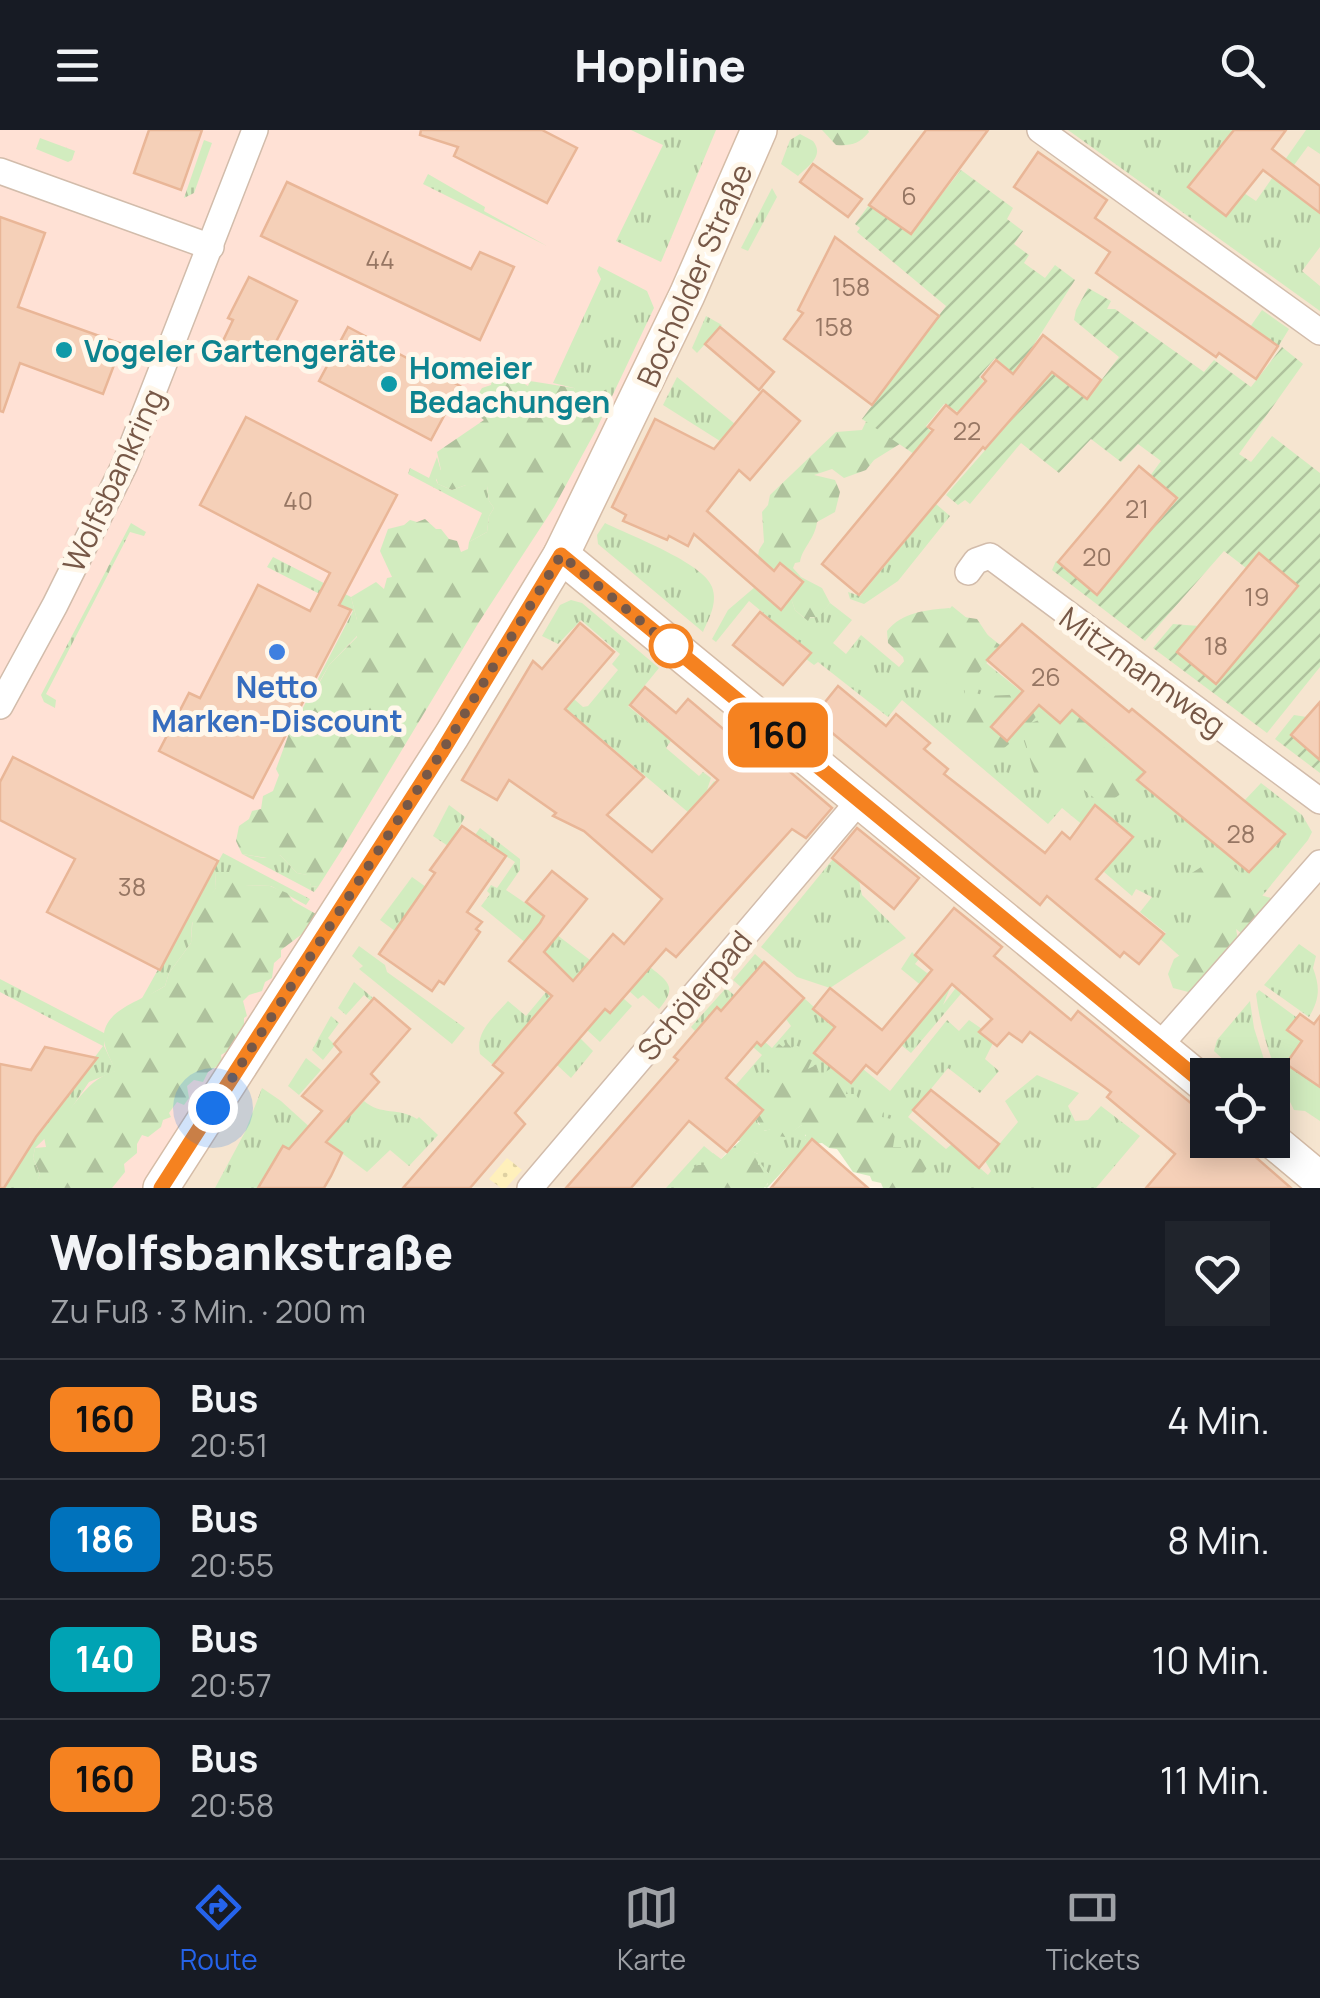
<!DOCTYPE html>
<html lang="de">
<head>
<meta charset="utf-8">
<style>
	:root { --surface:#171b24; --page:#20242c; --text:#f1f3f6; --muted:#9ea1a6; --line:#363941; --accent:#2563eb }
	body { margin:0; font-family:Manrope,sans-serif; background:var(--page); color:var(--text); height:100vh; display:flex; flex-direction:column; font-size:38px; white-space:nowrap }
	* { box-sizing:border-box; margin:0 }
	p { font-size:32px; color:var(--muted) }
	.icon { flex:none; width:55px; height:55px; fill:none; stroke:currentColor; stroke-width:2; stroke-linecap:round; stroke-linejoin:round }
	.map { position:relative; height:1058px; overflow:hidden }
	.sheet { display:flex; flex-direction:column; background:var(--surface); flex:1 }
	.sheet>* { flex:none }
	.badge { padding:0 20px; border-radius:15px; font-size:35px; line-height:65px }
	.controls { position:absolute; left:1190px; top:928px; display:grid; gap:20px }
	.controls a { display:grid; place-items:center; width:100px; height:100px; border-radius:0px; background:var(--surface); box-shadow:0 5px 25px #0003; font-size:50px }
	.you { position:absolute; width:50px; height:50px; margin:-25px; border:8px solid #fff; border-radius:50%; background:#1a73e8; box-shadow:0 0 0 15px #1a73e833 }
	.map>.badge { position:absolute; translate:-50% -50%; box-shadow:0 0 0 5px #fff }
	.round { display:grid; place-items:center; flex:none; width:105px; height:105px; border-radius:0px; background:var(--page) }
	.head { display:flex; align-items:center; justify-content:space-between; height:170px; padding:0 50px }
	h1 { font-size:48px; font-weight:800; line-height:75px }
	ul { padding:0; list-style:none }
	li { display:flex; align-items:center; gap:30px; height:120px; padding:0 50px; border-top:2px solid var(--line) }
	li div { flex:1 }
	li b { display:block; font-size:38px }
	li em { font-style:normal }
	li .badge { min-width:110px; font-weight:700; text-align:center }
	header { display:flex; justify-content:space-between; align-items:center; height:130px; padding:0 50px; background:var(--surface); font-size:45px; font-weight:800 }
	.tabs { display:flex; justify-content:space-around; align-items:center; height:140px; border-top:2px solid var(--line); background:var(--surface); font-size:28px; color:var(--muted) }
	.tabs a { display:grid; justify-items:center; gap:5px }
	.tabs .current { color:var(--accent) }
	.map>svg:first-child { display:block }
	.residential { fill:#f6e5d0; fill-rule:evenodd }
	.commercial { fill:#ffe1d5 }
	.grass { fill:url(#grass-tufts) }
	.forest { fill:url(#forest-firs) }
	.sand { fill:url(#sand-dots) }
	.garden { fill:url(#garden-furrows) }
	.building { fill:#f5d0b8; stroke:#e9b697; stroke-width:2.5 }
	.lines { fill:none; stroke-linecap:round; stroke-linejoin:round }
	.street-casing { stroke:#d2bcab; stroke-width:28 }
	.secondary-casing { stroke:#d5bca7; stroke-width:38 }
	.street { stroke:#fff; stroke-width:25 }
	.secondary { stroke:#fff; stroke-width:35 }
	.line-casing { stroke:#fff; stroke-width:22 }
	.line { stroke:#f58220; stroke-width:15 }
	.walk { stroke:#775847; stroke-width:10; stroke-dasharray:0 18 }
	.culture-dot { fill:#0f9aa8; stroke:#fff7ea; stroke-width:4 }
	.stop-dot { fill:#fff; stroke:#f58220; stroke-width:5 }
	.shop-dot { fill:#3f7fe0; stroke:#fff7ea; stroke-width:4 }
	.labels { text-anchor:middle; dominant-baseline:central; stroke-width:10; stroke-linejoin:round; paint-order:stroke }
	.number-label { font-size:25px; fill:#967663 }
	.street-label { font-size:30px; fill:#775847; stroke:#fff7ea }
	.culture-label { font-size:30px; font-weight:bold; fill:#0d838f; stroke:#fff7ea; text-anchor:start }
	.shop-label { font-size:30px; font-weight:bold; fill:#366cbe; stroke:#fff7ea }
</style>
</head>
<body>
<header><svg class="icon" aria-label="menu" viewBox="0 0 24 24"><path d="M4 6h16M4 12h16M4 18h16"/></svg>Hopline<svg class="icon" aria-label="search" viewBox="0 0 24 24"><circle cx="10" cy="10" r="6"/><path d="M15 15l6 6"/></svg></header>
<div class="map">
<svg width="1320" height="1058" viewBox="0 0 1320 1058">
	<defs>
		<pattern id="grass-tufts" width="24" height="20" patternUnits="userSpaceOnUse" patternTransform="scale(2.5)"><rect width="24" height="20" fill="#d2ecbf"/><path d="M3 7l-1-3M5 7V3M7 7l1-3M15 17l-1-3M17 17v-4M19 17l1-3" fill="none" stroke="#afc29d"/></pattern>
		<pattern id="forest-firs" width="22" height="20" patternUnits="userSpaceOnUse" patternTransform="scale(2.5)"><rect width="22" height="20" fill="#d2ecbf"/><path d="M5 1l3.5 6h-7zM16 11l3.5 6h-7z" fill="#afc29d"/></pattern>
		<pattern id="sand-dots" width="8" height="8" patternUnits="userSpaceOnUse" patternTransform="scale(2.5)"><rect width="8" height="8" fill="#fff0bb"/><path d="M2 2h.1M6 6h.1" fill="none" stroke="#ded0a2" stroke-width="1.8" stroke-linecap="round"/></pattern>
		<pattern id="garden-furrows" width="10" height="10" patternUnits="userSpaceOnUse" patternTransform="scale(2.5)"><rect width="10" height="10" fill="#d2ecbf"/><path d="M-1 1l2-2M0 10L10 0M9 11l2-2" fill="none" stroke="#afc29d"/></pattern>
	</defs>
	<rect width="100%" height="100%" fill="#fef3e2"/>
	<path class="residential" d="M759,0H1320V1058H909L790,948L703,1050L711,1058H161ZM1208,945H1272V1010H1208Z"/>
	<path class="commercial" d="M0,0H758L581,385L161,1058H0Z"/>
	<g class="grass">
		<path d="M631,0H716L661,132L616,111L663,15Z"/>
		<path d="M1068,0H1234L1189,57L1226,86L1244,63L1256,71L1306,0H1320V24L1308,16L1281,53L1320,83V117L1302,141L1320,156V181Z"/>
		<path d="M800,4L813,11C825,26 808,36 798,46L781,34L790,10Z"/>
		<path d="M40,8L75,21L72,30L68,32L36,19Z"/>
		<path d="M204,10L212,13L194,63L184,68Z"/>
		<path d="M428,44L485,77L484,81L547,116L423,54Z"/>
		<path d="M772,58L777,67L748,121L741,118Z"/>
		<path d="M599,136L647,161L654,178L596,300L583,283L574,258L553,253L601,149L597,141Z"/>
		<path d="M1262,180L1289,199L1278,217L1250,197Z"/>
		<path d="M706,186L722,195L697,223L692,218Z"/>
		<path d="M677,247L735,294L720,311L663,275Z"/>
		<path d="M437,327L441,341L436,350L438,354L452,360L466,355L487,356L489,371L494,378L489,386L487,402L469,412L482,383L408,344L410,338L429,348Z"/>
		<path d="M936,374L950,386L898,451L864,474L850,469L848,462L860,466Z"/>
		<path d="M131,393L146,402L144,406L130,402L46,564L56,570L55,578L44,572L41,565Z"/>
		<path d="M605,393C629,405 704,433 712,457C718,473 709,488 703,502L598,414L597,405Z"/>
		<path d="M273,427L351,467L357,490V506L329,535L313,563V583L306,592L293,597L353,481L267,437Z"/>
		<path d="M755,457L790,465L795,480L804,488L818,487L830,473L852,490L833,513L846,524L861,505L899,537L952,476L1000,515L986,533L1059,592L1072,580L1119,595L1106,611L1121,623L1127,618L1150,636L1138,651L1248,742L1284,705L1244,671L1261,653L1302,685L1312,702L1308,710L1199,843L1150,800L1152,798L1163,806L1166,803L1140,782L1152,767L1136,759L1132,766L1104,742L1117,723L1062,678L1048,694L902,570L888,587L818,532L814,535L806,529L811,523L749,471L716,512L712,509L728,480Z"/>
		<path d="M571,470L582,473L659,538L628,576L671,611L666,618L699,646L703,642L711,648L707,660L714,651L718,654L689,683L566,579L574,569L583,577L588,576L618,540L612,534L620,524L581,490L558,514L542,506L560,475Z"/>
		<path d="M449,675L465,687L448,716L433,706Z"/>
		<path d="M480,698L520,729V740L506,760L544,786L540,792L590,830L573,851L568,847L493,935L480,924C475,901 494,887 508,871L526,886L562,843L481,776L490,764L487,761L491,755L497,758L515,732L475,705Z"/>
		<path d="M223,723L310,769L306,775L271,756L244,755L215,742L216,758L192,793L191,813L169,843L165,856L141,870Z"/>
		<path d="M242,724L264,728L280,725L297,743L308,745L311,756L318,757L314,762Z"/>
		<path d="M833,729L859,751L862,765L906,808L830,858L797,847L761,817Z"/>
		<path d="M412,747L426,757L395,801L380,790Z"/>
		<path d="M1299,814L1316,826L1313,838C1320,857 1320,869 1309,887L1264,855Z"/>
		<path d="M359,816L385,835L387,842L465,898L452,914L359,839L363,836L352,826Z"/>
		<path d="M912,822L919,829L915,834L927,843L930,841L950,858L943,875L958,855L965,859L911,923L901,915L939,870L901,839Z"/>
		<path d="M755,824L764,832L742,858L733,850Z"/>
		<path d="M650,837C670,853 677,858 659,879L643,865L638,869L629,861Z"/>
		<path d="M0,849L104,903V916L116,941L89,952L62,992L35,1018L33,1028L40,1044L36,1055L29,1058H4L36,1007L103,916L0,862Z"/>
		<path d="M354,852L373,868L371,871L364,865L346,885L338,878Z"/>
		<path d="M726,858L735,866L721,881L718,878L696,902L691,897Z"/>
		<path d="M1259,860L1296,887L1300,884L1315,894L1320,887V991L1305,981L1294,980C1275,943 1261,905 1256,864Z"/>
		<path d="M623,868L632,876L600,912L587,900L605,879L611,882Z"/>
		<path d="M804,868L835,896L814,923L851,953L863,939L890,961L947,890L959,901L969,890L982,899L980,902L993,913L985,929L999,941L980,963L948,938L908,987L946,1019L952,1014L988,1045L991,1041L985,1031L1018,992L1005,971L1037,945L1079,963L1068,976L1075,991L1088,990L1101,976L1140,1006L1096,1058H909L790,949L763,979L735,956L762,925L753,917L757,912L761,916L765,912L772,918L791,896L786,889Z"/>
		<path d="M1250,871L1254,898L1269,945H1240L1214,921L1217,910Z"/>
		<path d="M331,886L339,893L328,908L335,915L323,930L312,920Z"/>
		<path d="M580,908L593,921L571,948L557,935Z"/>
		<path d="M306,928L321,940L299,965L288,956Z"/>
		<path d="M262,958L281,971L325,1011L313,1033L283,1016L258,1058H215L245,1002Z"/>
		<path d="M364,971C381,986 399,977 417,989L419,987L438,1005L409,1036L390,1020L367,1042L327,1012Z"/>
		<path d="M756,988L759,995H763L764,1001L774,998C788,1008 793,1000 805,993V1009L810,1012L767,1058L764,1057L768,1054V1043L757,1035L758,1024L748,1020L741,1010L737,1011Z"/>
		<path d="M704,1016L721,1030L711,1058H666Z"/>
	</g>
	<g class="forest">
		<path d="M822,0H868L869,2C859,14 851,16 836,15Z"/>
		<path d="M500,246L503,249L513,247L528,256L530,251L574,258L584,277L583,283L593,289L596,300L554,377L479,492L341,721L318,757L311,756L307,745L297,743L280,725L274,729L242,724L236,711L239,696L249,689L252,681L261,679L263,666L273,661L279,645L276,639L291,598L306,592L313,583L309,572L329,535L357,507V490L351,467L376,452L384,459L387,448L392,447L380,421L388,399L404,395L410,390L417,392L425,389L436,399H441L449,409L457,411L461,422L468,419L469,412L487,402L489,386L494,378L489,371L487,356L469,360L466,355L452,360L438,354L435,344L441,340L437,322L484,290L476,284L477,266L482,258L491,255L492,250Z"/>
		<path d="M871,281L903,312L874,330L866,340L844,348L832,339L814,345L835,350L840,362L835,382L817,392C815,409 802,418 800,432L795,433L793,438L801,447L822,458L830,473L819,487H810L808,491L795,480L787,456L757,432L759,420L764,412L762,382L768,375L770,365L836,302L862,300Z"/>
		<path d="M949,478L964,487L977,489L989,507L1000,515L978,544L976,563L985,566L1026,564L1028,569L1043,578L1031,593L1052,585L1085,583L1100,601L1103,617L1132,635C1132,652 1118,678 1096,669C1089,665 1084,658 1076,655C1063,650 1050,653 1036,647C1029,633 1029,616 1021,602C1002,622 987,635 960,617L957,589L951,584L956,572L965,563L963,553L949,550L944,556L921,557L909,553L903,527L888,513L887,501C902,482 926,480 949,478Z"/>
		<path d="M1217,727L1238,741L1248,761L1277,770L1247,808L1236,799L1238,810L1196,864L1173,858L1168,844L1174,829L1199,813L1203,802L1227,796C1218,778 1201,778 1187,766V746Z"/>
		<path d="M215,742H233L245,755L270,756L287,763L293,771L316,784L310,798L281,820V827L274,833L272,848L265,852L262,861L249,865L243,871L247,886L244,888V905L235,910L236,916L221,925L222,933L208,942L203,952L194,950L187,956L189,968L184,975L177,972L169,983L171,987L163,990L161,997L148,1007L142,1005L137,1014V1023L124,1034L125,1042L112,1058H29L36,1054L40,1044L33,1028L35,1018L46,1017L44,1007C73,985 80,952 115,941C112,931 105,920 104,911C100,879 145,870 165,856L169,843L191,813L193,784L216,758Z"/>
		<path d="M787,913L792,918L795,915L802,918L800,927L812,930L808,939L814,936L821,945L830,939L838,947L842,946L841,951L848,957L846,964H855L859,969L865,965L866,973L872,979L884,978L882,987L896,990L901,998L895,1005L893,1017H905L906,1030L912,1031L915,1027L924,1030L927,1038L918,1050L930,1058H883L881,1053L872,1051L870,1046L853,1042L837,1019L829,1018L822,1013L810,1014L804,1008L806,1005L802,1004L805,999L802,995L785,1007L777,1006L773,999L763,1001L756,988L763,980L764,971H769L773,960L783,952L769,946L771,941L767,939L764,930L779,914L783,917Z"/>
		<path d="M741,1010L748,1011V1019L758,1024V1035L761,1034L768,1043V1053L764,1058H682L685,1055L686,1042L698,1035H706L713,1023L721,1029Z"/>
	</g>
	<path class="sand" d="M507,1028L522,1040L506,1058H501L489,1049Z"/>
	<g class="garden">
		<path d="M961,40L1013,78L1007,89L1023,101L1014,114L1029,125L1024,133L1045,148L1055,135L1075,150L1028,224L1087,269L1119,227L1074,190L1076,180L1088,158L1111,171L1107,179H1115L1204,242L1214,230L1251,257L1282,217L1303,234L1239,324L1251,332L1272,306L1320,343V537L1267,603L1153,518L1173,494L1199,496L1250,441L1224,421L1145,511L1052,440L1056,431L1097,464L1178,369L1150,346L1161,331L1138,314L1121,332L1091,309L1059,343L1021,313L970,374L965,370L958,375L946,365L1036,262L995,228L979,247L984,251L958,282L944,274L926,296L932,303L914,324L862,289L946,176L857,102L860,98L855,94L869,75L911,103Z"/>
		<path d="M1320,578V643L1275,609L1294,585L1313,588Z"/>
	</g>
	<g class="building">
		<path d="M149,0H202L181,60L134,43Z"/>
		<path d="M421,0H542L577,18L547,73L454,26L458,17L420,5Z"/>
		<path d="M926,0H988L911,104L869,75Z"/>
		<path d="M1234,0H1286L1272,19L1320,56V83L1263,40L1226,86L1188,57Z"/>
		<path d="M1038,22L1107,70L1095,88L1278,216L1256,249L1219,223L1216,227L1096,143L1110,122L1014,57Z"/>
		<path d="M813,34L862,69L848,87L800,52Z"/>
		<path d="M287,52L471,139L480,122L514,137L480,210L261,106Z"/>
		<path d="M0,87L45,103L18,177L122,214L103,264L20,233L3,282L0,281Z"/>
		<path d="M835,107L939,186L872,275L784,209L803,183L798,180Z"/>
		<path d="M249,147L297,171L264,235L222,213L233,190L228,188Z"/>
		<path d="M348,197L460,256L431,310L319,251Z"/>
		<path d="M720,197L774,242L759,260L705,214Z"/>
		<path d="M1043,205L1101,250L1087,269L1052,242L985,319L983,317L859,465L822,434L933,300L928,297L946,275L957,284L986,251L982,247L996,230L1013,244Z"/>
		<path d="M763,260L800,291L750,350L739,340L707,381L774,441L780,433L803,452L781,480L694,404L688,416L669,406L667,410L623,391L626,385L612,377L655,289L714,319Z"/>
		<path d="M246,287L397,365L339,475L351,480L253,668L159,621L189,563L200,568L258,455L310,481L330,443L200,375Z"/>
		<path d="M1139,336L1177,368L1097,465L1058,432Z"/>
		<path d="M1259,423L1298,456L1216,554L1177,522Z"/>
		<path d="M760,482L811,523L783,555L733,515Z"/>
		<path d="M580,493L614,522L565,579L644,647L607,685L652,722L718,650L630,575L645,557L676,583L688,569L768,637L775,629L832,678L806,708L792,699L676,827L666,819L610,883L605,879L515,983L525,994L470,1058H403L503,943L493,935L552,866L509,831L540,793L544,786L526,772L552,741L587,769L544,822L573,851L613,804L624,814L662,769L584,701L553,686L556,683L509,650L497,670L462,650L533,531L542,539Z"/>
		<path d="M1022,494L1129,582L1132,579L1285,704L1249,742L1137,650L1145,642L1072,580L1060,593L1039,575L1007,611L991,597L1023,561L987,530Z"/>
		<path d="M838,556L886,596L896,584L930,613L924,619L948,639L944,644L1045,723L1062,702L1070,709L1095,675L1133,707L1096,749L1164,804L1139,834L1124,822L1120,827L1047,766L1040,775L813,587Z"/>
		<path d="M1320,572V630L1291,605Z"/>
		<path d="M13,627L218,731L160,840L47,782L75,729L0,690V652Z"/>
		<path d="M462,696L506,726L467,782L482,792L476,799L480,802L444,854L439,851L432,861L379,824L435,743L430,740Z"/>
		<path d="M857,698L919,748L894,779L832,728Z"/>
		<path d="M954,778L1002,817L994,826L1071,890L1078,881L1208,987V1010H1236L1291,1058H1146L1175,1024L1107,967L1111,962L1030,902L1022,912L1009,903L997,916L979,902L992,889L952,854L877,944L866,935L851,953L814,923L835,897L813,879L830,858L882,900L932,840L915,825Z"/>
		<path d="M764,832L804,868L761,916L757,912L726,948L763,980L727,1022L689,991L631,1058H566L678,930L674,927L717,877L721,881Z"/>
		<path d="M374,868L410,899L371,944L379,952L326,1012L342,1023L331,1046L324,1058H258L283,1016L289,1019L322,981L302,966L341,922L334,914Z"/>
		<path d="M1300,884L1314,894L1320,886V957L1286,934L1302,911L1287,900Z"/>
		<path d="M45,917L97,928L36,1007L4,1058H0V934L31,940Z"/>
		<path d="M931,960L999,1014L979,1038L913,980Z"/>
		<path d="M812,1009L868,1058H771Z"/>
	</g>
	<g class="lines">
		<defs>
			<g id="street">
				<path d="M1040,0L1320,202"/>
				<path d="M0,41L211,117"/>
				<path d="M968,442L976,431L990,426L1320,671"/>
				<path d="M0,576L55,475L125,334L255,0"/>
				<path d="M1160,915L1320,733"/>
				<path d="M530,1058L859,671"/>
			</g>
			<g id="secondary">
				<path d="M561,425L1208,957"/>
				<path d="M1272,1010L1320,1050"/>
				<path d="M161,1058L452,605L561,425L687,165L759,0"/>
			</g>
		</defs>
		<use href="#street" class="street-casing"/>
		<use href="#secondary" class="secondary-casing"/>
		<use href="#street" class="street"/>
		<use href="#secondary" class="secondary"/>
	</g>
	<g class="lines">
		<defs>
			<path id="line" d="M161,1058L441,623L561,425L1208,957"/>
		</defs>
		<use href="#line" class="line-casing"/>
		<use href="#line" class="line"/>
		<path class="walk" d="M213,978L441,623L561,425L673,518L671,516"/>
	</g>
	<g class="culture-dot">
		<circle cx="64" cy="220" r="10"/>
		<circle cx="389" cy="254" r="10"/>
	</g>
	<circle class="stop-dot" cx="671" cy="516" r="20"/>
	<circle class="shop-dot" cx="277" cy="522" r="10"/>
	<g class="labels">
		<g class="number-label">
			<text x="909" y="65">6</text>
			<text x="380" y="129">44</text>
			<text x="851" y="156">158</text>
			<text x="834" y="196">158</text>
			<text x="967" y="300">22</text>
			<text x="298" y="370">40</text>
			<text x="1137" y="378">21</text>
			<text x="1097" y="426">20</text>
			<text x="1257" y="466">19</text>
			<text x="1216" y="515">18</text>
			<text x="1046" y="546">26</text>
			<text x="1241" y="703">28</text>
			<text x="132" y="756">38</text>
		</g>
		<g class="street-label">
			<text transform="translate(694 145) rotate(-66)">Bocholder Straße</text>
			<text transform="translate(113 350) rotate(-65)">Wolfsbankring</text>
			<text transform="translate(1143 541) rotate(36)">Mitzmannweg</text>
			<text transform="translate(694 865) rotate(-50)">Schölerpad</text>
		</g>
		<g class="culture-label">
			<text x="84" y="220">Vogeler Gartengeräte</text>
			<text x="409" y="237">Homeier<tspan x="409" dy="34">Bedachungen</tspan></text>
		</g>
		<g class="shop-label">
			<text x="277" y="556">Netto<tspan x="277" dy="34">Marken-Discount</tspan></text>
		</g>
	</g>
</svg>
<div class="controls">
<a><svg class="icon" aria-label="locate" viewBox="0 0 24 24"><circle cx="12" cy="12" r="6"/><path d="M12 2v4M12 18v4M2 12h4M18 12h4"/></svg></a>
</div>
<div class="you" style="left:213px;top:978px"></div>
<b class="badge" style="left:778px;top:605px;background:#f58220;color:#111">160</b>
</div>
<section class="sheet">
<div class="head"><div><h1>Wolfsbankstraße</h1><p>Zu Fuß · 3 Min. · 200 m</p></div><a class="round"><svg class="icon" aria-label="heart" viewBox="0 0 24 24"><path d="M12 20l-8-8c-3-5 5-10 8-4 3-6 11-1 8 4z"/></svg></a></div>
<ul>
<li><span class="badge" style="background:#f58220;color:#111">160</span><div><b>Bus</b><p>20:51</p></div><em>4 Min.</em></li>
<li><span class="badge" style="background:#0072bc;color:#fff">186</span><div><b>Bus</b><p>20:55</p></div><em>8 Min.</em></li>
<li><span class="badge" style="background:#00a3b4;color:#fff">140</span><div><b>Bus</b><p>20:57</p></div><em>10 Min.</em></li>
<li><span class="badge" style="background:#f58220;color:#111">160</span><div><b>Bus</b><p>20:58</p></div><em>11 Min.</em></li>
</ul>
</section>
<nav class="tabs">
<a class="current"><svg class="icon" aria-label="directions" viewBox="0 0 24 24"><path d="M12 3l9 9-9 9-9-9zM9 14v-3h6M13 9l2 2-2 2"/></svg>Route</a>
<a><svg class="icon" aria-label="map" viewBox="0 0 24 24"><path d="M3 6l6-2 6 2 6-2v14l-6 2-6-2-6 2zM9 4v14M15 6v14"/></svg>Karte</a>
<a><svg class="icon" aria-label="tickets" viewBox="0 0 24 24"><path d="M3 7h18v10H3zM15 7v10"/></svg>Tickets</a>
</nav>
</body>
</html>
